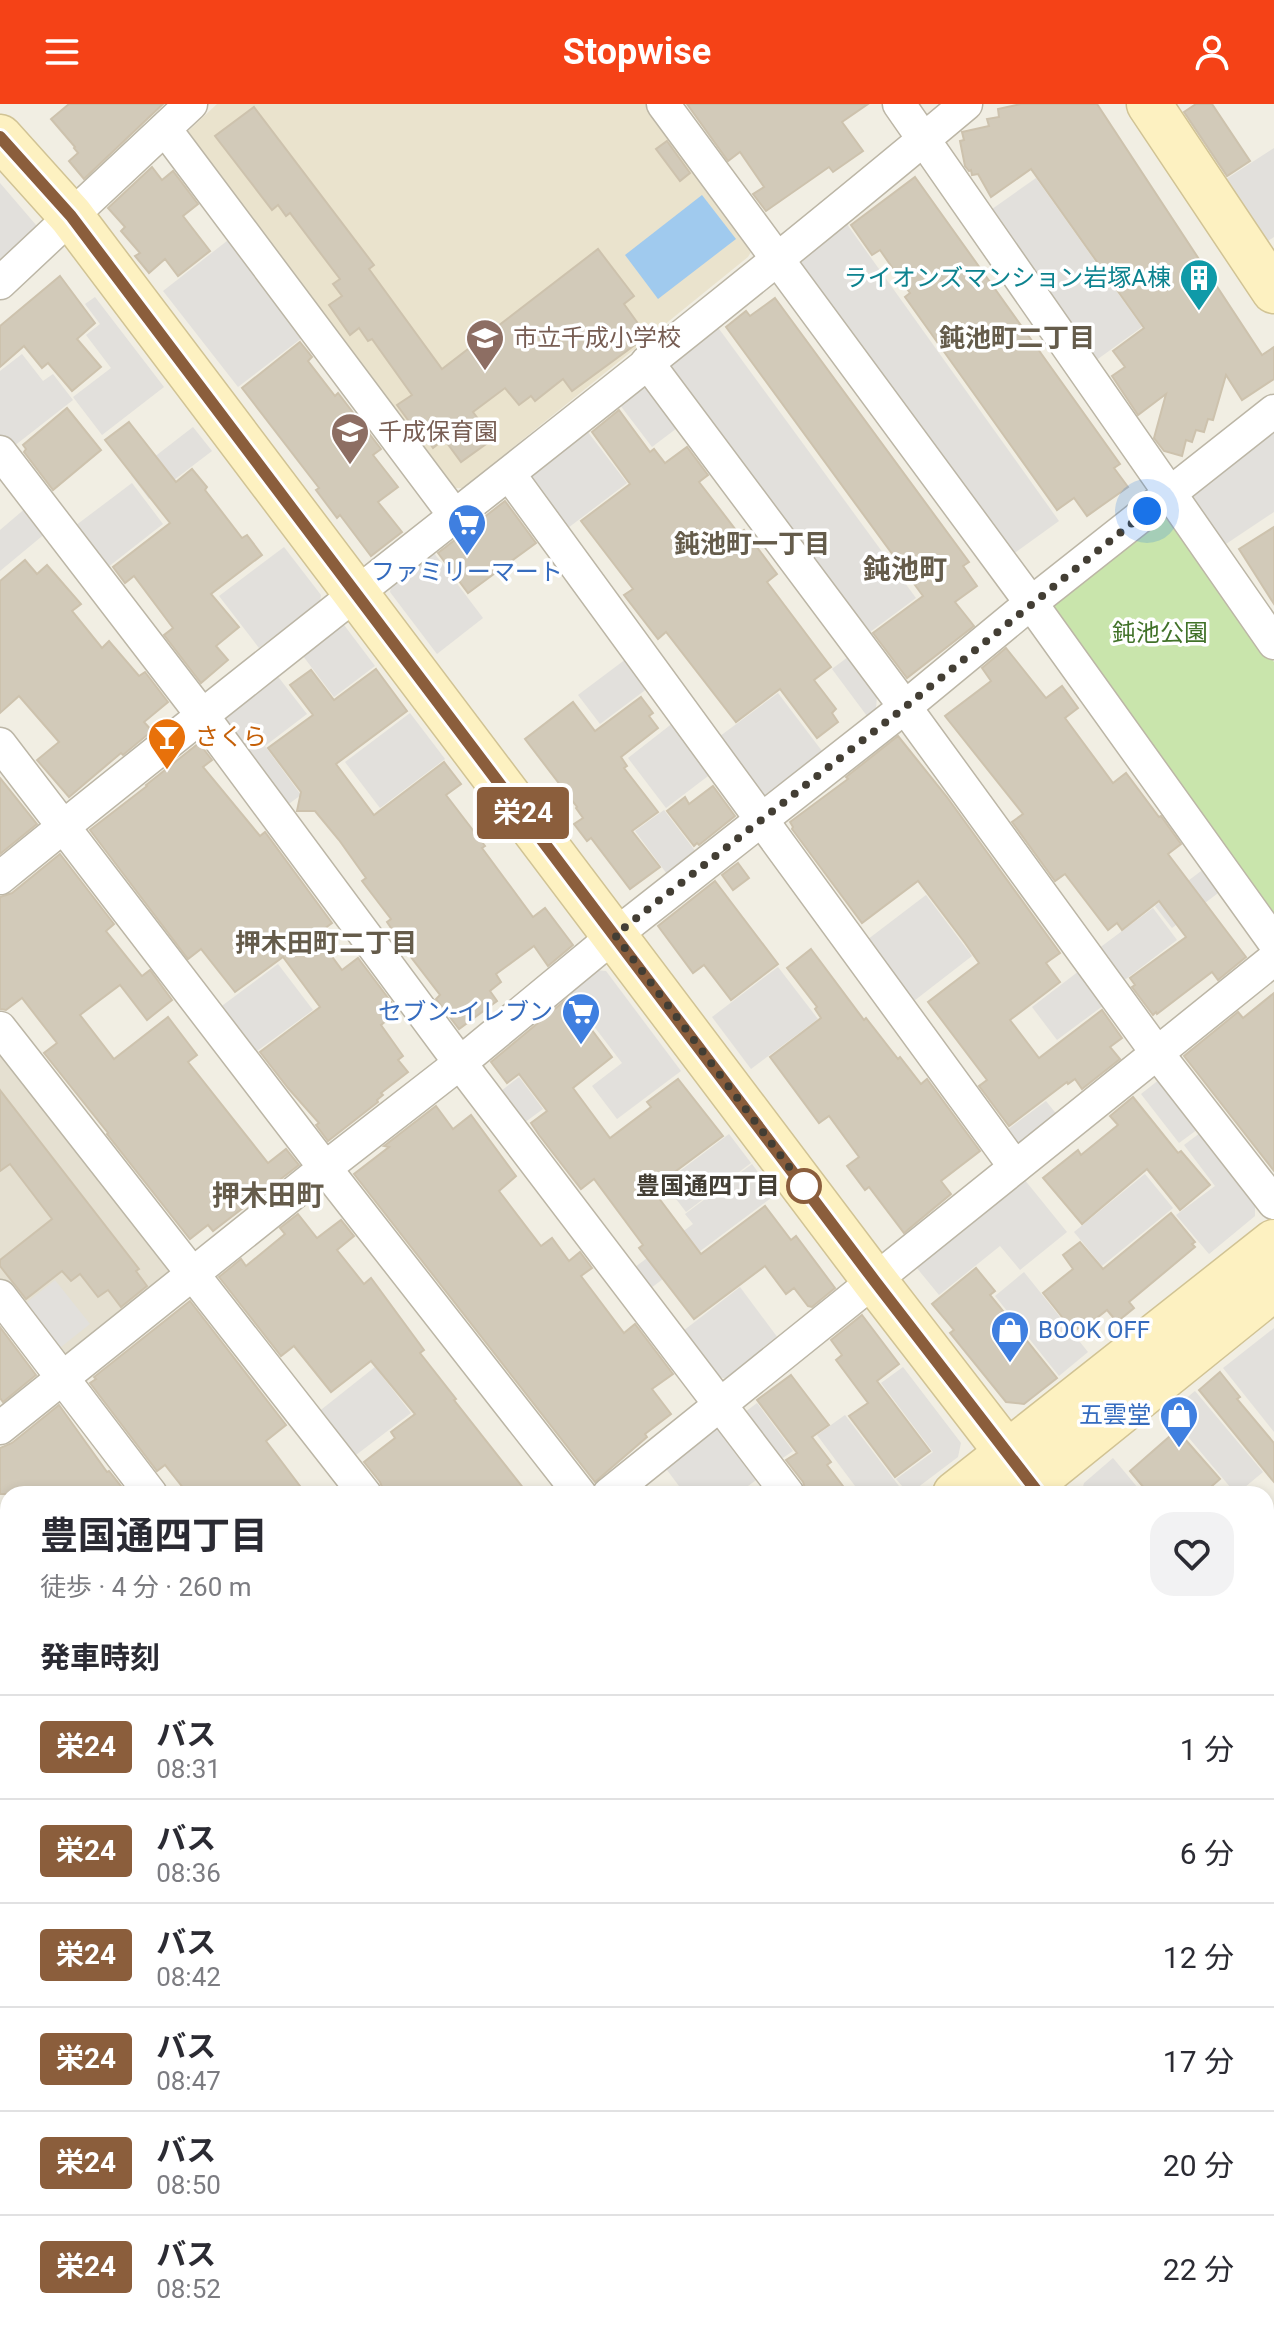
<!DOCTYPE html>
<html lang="ja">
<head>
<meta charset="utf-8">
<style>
	:root { --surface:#fff; --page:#f2f2f3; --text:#2b2b33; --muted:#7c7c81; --line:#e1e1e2; --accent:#f54217 }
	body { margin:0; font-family:Roboto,"Noto Sans JP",sans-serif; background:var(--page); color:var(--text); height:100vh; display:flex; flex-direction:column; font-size:30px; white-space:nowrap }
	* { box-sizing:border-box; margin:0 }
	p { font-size:26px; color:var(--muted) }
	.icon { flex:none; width:44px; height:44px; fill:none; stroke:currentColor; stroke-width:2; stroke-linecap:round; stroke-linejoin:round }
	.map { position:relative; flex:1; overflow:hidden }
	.details { position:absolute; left:0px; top:1382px; width:1274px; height:848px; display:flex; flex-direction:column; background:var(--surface); border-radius:24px 24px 0 0; box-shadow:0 4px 12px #0003 }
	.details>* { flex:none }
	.badge { padding:0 16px; border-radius:6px; font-size:28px; line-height:52px }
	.you { position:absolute; width:40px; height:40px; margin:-20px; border:6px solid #fff; border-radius:50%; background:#1a73e8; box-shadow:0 0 0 12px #1a73e833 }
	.map>.badge { position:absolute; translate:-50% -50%; box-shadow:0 0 0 4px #fff }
	h2 { padding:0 40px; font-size:30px; line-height:72px }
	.round { display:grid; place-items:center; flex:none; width:84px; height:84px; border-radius:24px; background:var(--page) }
	.overview { display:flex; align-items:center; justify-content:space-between; height:136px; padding:0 40px }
	h1 { font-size:38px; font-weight:700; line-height:60px }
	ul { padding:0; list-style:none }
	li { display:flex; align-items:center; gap:24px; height:104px; padding:0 40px; border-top:2px solid var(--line) }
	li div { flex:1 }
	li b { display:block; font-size:30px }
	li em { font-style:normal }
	li .badge { min-width:88px; font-weight:700; text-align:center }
	header { display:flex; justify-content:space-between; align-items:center; height:104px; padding:0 40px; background:var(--accent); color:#fff; font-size:36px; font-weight:700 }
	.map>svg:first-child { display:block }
	.residential { fill:#e5e0d1 }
	.education { fill:#eae3cd }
	.green { fill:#c9e5ac }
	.parking { fill:#e2e0dc }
	.water { fill:#a0caee }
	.building { fill:#d2cab9; stroke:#cdc2ad; stroke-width:2 }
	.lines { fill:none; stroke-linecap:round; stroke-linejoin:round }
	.street-casing { stroke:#bcb6a6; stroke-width:35 }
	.secondary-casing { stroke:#d1c394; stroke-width:47 }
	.street { stroke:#fff; stroke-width:32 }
	.secondary { stroke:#fdf1c1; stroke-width:44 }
	.line-casing { stroke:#fff; stroke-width:18 }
	.line { stroke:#8b5e3c; stroke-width:12 }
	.walk { stroke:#433e34; stroke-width:8; stroke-dasharray:0 14.4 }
	.stop-dot { fill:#fff; stroke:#8b5e3c; stroke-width:4 }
	.labels { text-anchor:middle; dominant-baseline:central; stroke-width:7; stroke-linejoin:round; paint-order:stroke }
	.culture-label { font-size:24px; fill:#0d838f; stroke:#fff; text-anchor:end }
	.education-label { font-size:24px; fill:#785e54; stroke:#fff; text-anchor:start }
	.shop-label { font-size:24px; fill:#366cbe; stroke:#fff; text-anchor:end }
	.park-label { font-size:24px; fill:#417229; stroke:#fff }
	.food-label { font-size:24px; fill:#c56008; stroke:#fff; text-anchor:start }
	.stop-label { font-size:24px; font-weight:bold; fill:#433e34; stroke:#fff; text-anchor:end }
	.neighbourhood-label { font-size:26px; font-weight:bold; fill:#655c4b; stroke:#fff }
	.quarter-label { font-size:28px; font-weight:bold; fill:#655c4b; stroke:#fff }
</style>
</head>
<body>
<header><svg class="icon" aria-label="menu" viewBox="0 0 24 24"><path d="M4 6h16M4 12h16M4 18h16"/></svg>Stopwise<svg class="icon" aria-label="person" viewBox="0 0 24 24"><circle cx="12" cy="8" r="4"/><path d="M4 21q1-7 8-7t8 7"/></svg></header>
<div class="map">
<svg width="1274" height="2230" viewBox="0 0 1274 2230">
	<rect width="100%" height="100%" fill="#f1eee3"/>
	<path class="residential" d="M0,949L170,1167L67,1250L57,1249L0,1175Z"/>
	<path class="education" d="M217,0H650L754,143L748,153L463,384H453L185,30Z"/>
	<path class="green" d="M1161,414L1176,417L1274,558V811L1053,514V498Z"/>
	<g class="parking">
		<path d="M1274,44V133L1262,141L1220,79Z"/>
		<path d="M1036,74L1142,223L1091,260L985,110Z"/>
		<path d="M0,79L36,121V130L0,164Z"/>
		<path d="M844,116L1059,417L1009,453L797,163V152Z"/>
		<path d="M232,133L307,230L238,283L163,187Z"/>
		<path d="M95,193L164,283L102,331L73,293L111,264L86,231L100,220L85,200Z"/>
		<path d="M714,218L916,494L866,531L671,268L669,256Z"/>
		<path d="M22,250L43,277L53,270L73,296L9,346L0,333V267Z"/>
		<path d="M636,283L648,284L677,324L652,343L617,297Z"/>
		<path d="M1274,322V408L1220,444L1188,398L1190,389Z"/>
		<path d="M193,323L212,347L149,395L131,371Z"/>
		<path d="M584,323L627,379L564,427L529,379L530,365Z"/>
		<path d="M132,379L163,420L103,467L71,425Z"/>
		<path d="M27,403L47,428L0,467V426Z"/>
		<path d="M284,443L321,491L320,497L259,544L219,492Z"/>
		<path d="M431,445L483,514L437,550L390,488L393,474Z"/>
		<path d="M341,517L375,562L334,593L300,548Z"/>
		<path d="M630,552L652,581L600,620L578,591Z"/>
		<path d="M848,553L877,591L876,605L867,612L832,565Z"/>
		<path d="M276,570L307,610L265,642L301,691L286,702L224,620L225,608Z"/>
		<path d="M778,589L822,647L767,692L756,688L716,635Z"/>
		<path d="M410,609L445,655L380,704L345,658Z"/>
		<path d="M678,615L716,666L666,704L628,654Z"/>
		<path d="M664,706L696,748L667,770L635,727Z"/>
		<path d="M1209,761L1226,783L1172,824L1155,802Z"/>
		<path d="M926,791L972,852L910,900L863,839Z"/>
		<path d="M1153,804L1177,836L1122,878L1098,845Z"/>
		<path d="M278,860L313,906L253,950L219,904Z"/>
		<path d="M778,863L818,915L751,965L712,913Z"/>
		<path d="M595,866L606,867L681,967L617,1015L592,982L622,959L567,887Z"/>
		<path d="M1079,867L1104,901L1057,936L1032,903Z"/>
		<path d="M519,973L543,1005L524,1019L501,987Z"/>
		<path d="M1160,975L1198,1025L1179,1039L1141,990Z"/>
		<path d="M1046,997L1058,1012L1019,1042L1003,1029Z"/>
		<path d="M1200,1029L1255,1101V1112L1209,1150L1176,1111L1215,1082L1184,1041Z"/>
		<path d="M729,1030L751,1059L686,1108L664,1079Z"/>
		<path d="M752,1060L775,1091L651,1184L635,1163L693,1120L685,1110Z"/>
		<path d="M1145,1070L1173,1104L1102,1162L1074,1128Z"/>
		<path d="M1024,1075L1067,1128L1020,1166L1000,1142L939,1191L916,1163Z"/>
		<path d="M1024,1168L1088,1248L1059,1272L995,1192Z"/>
		<path d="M55,1176L90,1220L56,1247L22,1202Z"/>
		<path d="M740,1183L778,1234L728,1275L718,1273L683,1227Z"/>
		<path d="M1274,1224V1328L1223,1264Z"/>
		<path d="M375,1263L411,1309L352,1354L317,1309Z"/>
		<path d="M903,1263L961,1339L958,1353L909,1390L896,1375L933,1348L881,1279Z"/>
		<path d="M1195,1287L1263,1368L1245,1383L1251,1390H1236L1168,1309Z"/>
		<path d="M757,1299L793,1347L780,1356L745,1308Z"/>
		<path d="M845,1311L905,1390H861L817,1331Z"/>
		<path d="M714,1325H722L759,1374L737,1390H685L664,1362Z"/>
		<path d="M1113,1354L1143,1390H1081L1084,1379Z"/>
	</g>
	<path class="water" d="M702,91L736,135L658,195L625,151Z"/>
	<g class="building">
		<path d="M69,0H163L84,75L69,57L78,49L74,44L75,43L51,15Z"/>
		<path d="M687,0H868L842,18L863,47L833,68L829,63L766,107L753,90L764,83L740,48L728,57Z"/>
		<path d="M1021,0H1097L1262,251L1274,243V275L1242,296L1226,271L1213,316L1208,315L1204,328L1196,326L1192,338L1186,336L1182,352L1164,347L1154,334L1166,290L1138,311L1112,272L1125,263L1113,247L1144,224L1031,65L991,93L978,70L972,71L971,66L969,67L965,62L960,37L964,36L962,28L989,22L987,15L999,13L998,5Z"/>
		<path d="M1196,0H1212L1250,57L1227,72L1184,8Z"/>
		<path d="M254,3L374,161L369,165L442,265L598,145L634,192L624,200L647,232L572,287L563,275L535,297L531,292L519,301L505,284L473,308L493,335L461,358L444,335L433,344L419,324L416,327L397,301L412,291L372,235L368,237L359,224L350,231L329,201L342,192L333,180L340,175L290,109L286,112L278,101L272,106L215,32Z"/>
		<path d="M667,37L690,69L680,77L656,45Z"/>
		<path d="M152,63L162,76L173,67L198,100L183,112L210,147L178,172L165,155L149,169L135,152L140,149L121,127L125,123L108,104Z"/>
		<path d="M915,73L1120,360L1114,364L1128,383L1087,412L1074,394L1057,406L905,193L910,189L880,146L872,151L851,121Z"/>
		<path d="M60,172L95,219L77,235L101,263L72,287L48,259L42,264L24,242L0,263V222Z"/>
		<path d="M775,194L969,458L963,462L977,482L955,498L974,522L907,574L873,529L923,492L726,223L746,207L750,212Z"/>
		<path d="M300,238L312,253L308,257L335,292L338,289L381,345L373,351L398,383L378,398L402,428L371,452L340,411L337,414L316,386L319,384L242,284Z"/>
		<path d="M67,304L101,346L53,386L24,348L26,345L23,341Z"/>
		<path d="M619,306L650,348L654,345L665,359L687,343L708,371L699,378L739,430L744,426L777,470L767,478L831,563L814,576L836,605L832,609L838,618L817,634L780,585L736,618L666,528L658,535L624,491L633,485L581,417L630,380L592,328Z"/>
		<path d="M129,318L176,378L192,365L207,383L205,386L242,434L247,431L262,451L211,490L239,523L216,542L228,556L201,579L164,531L173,524L134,472L125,479L113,463L170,419L105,336Z"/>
		<path d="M505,397L536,439L468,489L438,449Z"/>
		<path d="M1274,423V500L1239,445Z"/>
		<path d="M25,456L37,470L47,461L81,500L72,507L102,544L109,537L139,572L145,568L168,598L144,618L152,627L123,651L121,649L69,693L37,656L59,638L19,592L0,609V477Z"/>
		<path d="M1006,544L1046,594L1062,582L1078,604L1065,614L1113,679L1126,669L1159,713L1161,712L1181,740L1168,750L1246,853L1218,876L1212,868L1157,910L1156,908L1153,911L1132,883L1135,881L1130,874L1186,833L1159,797L1122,826L1117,819L1108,826L1065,770L1055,777L1012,718L1023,710L945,612L991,577L982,564Z"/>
		<path d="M376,565L407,607L336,660L374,711L444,658L461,680L446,691L485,742L482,744L533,813L545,804L573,841L548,862L534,842L496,870L501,878L490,887L497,897L459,925L436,895L440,891L394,831L395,830L387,818L391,815L362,777L366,774L339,736L315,707H297L301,688L268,644L313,611L290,581L311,566L334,596Z"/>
		<path d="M641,593L653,609L649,612L658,624L621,653L627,662L624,664L658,708L632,727L660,763L630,785L591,734L587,737L574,720L583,714L576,704L577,703L525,635L573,598L595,627Z"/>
		<path d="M898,632L947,693L1060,849L1046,859L1060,878L1010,916L1039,954L1102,906L1122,934L1110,943L1120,955L1082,985L1075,975L1068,980L1067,978L1009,1022L979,982L987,976L928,898L979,859L965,839L918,777L862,819L792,725L793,723L790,718L848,675L846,673Z"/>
		<path d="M199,639L212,656L203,663L260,732L265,728L332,819L316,831L342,866L358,854L398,907L381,921L403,952L398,956L408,968L381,989L383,991L377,996L378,998L328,1037L316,1021L319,1019L288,984L260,948L320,903L283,853L235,888L201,845L188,855L90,726L147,682L146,681Z"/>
		<path d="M0,674L37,720L0,750Z"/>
		<path d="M713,682L735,712L699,741L697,739L694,742L667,707L685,693L689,700Z"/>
		<path d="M60,750L114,820L106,827L142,872L150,866L172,896L147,916L120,881L80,911L114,955L168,913L197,951L188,958L268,1059L286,1045L299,1061L213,1127L208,1121L190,1135L107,1030L108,1029L44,949L57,939L22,894L6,906L0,905V793L12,789Z"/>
		<path d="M738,759L749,774L733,786L722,771Z"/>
		<path d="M715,777L778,860L731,896L704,861L693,869L658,822Z"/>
		<path d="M811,845L864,916L866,914L898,955L900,953L921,980L927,975L980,1047L941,1077L951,1090L904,1129L869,1083L865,1086L847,1062L859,1053L829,1012L819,1019L770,953L821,914L815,905L817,903L787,864Z"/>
		<path d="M1274,889V1067L1184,952L1238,908L1243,914Z"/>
		<path d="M568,894L612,953L573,984L610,1034L651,1003L647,998L678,975L723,1032L652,1085L701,1150L765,1102L791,1136L796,1132L835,1184L812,1203L808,1202L794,1184L786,1190L765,1162L694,1215L639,1144L643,1141L594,1075L581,1085L539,1031L531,1019L547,1007L519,970L507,979L491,958Z"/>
		<path d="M0,986L139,1165L136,1167L147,1182L121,1203L108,1186L98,1193L80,1170L71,1177L62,1167L26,1195L0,1162V1156L52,1115L10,1060L0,1067Z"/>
		<path d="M1133,993L1178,1049L1181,1047L1210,1081L1180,1106L1147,1065L1082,1120L1043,1074L1078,1046L1081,1051L1118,1021L1110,1012Z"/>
		<path d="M436,1002L453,1025L471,1011L516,1072L499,1087L541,1142L552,1134L569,1157L580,1148L592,1164L581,1172L624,1229L635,1220L673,1270L652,1285L671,1310L645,1330L647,1333L595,1378L354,1070L389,1043L384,1042Z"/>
		<path d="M1171,1109L1195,1138L1192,1140L1195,1143L1129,1198L1134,1204L1117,1218L1107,1206L1083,1225L1080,1222L1074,1228L1043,1189L1073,1165L1063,1151L1080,1138L1103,1165Z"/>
		<path d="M298,1110L317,1134L341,1116L354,1132L337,1146L364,1180L371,1174L424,1246L420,1249L456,1295L454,1296L528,1390H385L380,1378L364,1358L395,1334L391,1328L415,1310L371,1257L331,1288L294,1242L281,1252L219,1173L241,1155L246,1162L285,1130L280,1124Z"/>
		<path d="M976,1164L995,1187L990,1191L1057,1274L1024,1300L1006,1298L950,1229L954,1226L932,1200Z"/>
		<path d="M190,1197L286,1321L266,1337L306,1390H188L165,1361L157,1367L90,1279L96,1275L94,1273Z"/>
		<path d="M862,1211L899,1260L877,1277L930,1347L895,1373L849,1312L868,1299L836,1256L842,1251L831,1236Z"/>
		<path d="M0,1223L36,1271L3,1298L0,1294Z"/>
		<path d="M1220,1268L1240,1293L1237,1295L1274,1339V1378L1199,1286Z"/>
		<path d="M791,1271L829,1321L812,1333L831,1358L827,1361L849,1390H807L803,1378L786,1356L797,1349L757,1296Z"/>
		<path d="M59,1301L107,1368L109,1367L124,1386L122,1388L123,1390H0V1344L12,1339Z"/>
		<path d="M1177,1326L1220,1375L1203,1390H1149L1130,1367Z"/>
	</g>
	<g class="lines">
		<defs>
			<g id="street">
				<path d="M663,0L1031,499L1274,838"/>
				<path d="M899,0L1274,539"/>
				<path d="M165,25L455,412"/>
				<path d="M0,179L191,0"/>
				<path d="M647,258L905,603L1157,949L1274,1099"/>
				<path d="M0,348L202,611L460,959L788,1390"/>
				<path d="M509,370L1015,1063"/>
				<path d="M0,640L325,1064L580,1390"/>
				<path d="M0,774C320,513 650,265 966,0"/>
				<path d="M0,924L365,1390"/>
				<path d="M0,1192L151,1390"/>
				<path d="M0,1324L325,1064L460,959L615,831L905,603L1031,499L1274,307"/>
				<path d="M609,1390L1274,855"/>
				<path d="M1266,1473L1274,1467"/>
				<path d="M0,1481L8,1491"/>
				<path d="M0,1746L8,1756"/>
				<path d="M0,1873L8,1867"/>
				<path d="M1266,1962L1274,1971"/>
				<path d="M0,2007L8,2017"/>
				<path d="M1266,2051L1274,2044"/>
				<path d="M1266,2217L1274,2226"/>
				<path d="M173,2222L180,2230"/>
				<path d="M398,2222L404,2230"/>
				<path d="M612,2222L619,2230"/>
				<path d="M829,2222L836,2230"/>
				<path d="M321,2230L331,2222"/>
				<path d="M1059,2230L1068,2222"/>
			</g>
			<g id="secondary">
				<path d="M1149,0L1274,187"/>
				<path d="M0,33L71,112L874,1176L1039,1390"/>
				<path d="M955,1390L1274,1138"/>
				<path d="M1019,1390L1274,1184"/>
				<path d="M1266,1659L1274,1668"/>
				<path d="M0,2158L8,2151"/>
				<path d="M0,2206L8,2200"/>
			</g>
		</defs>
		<use href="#street" class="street-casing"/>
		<use href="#secondary" class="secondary-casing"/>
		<use href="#street" class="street"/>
		<use href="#secondary" class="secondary"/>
	</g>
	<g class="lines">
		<defs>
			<path id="line" d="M0,33L71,112L874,1176L1039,1390"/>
		</defs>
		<use href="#line" class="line-casing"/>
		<use href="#line" class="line"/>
		<path class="walk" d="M804,1082L805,1084L615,831L905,603L1147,407"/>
	</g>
	<defs>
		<symbol id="building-pin" viewBox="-11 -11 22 30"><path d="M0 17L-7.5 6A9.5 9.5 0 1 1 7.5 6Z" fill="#0f9aa8" stroke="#fff"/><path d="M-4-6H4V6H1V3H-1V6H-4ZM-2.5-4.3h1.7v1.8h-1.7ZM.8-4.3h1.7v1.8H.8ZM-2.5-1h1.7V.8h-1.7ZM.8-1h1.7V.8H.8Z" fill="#fff"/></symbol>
		<symbol id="school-pin" viewBox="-11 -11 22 30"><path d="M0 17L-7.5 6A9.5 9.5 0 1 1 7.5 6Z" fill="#8d6e63" stroke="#fff"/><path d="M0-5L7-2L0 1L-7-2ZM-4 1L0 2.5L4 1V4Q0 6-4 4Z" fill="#fff"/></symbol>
		<symbol id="supermarket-pin" viewBox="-11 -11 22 30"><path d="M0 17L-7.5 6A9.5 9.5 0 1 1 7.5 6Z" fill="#3f7fe0" stroke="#fff"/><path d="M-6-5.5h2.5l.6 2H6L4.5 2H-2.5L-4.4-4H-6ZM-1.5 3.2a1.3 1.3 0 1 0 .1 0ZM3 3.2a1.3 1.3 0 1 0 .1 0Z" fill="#fff"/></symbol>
		<symbol id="bar-pin" viewBox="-11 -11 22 30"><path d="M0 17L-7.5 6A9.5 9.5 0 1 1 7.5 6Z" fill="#e8710a" stroke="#fff"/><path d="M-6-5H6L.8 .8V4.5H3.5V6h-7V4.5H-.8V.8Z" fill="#fff"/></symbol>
		<symbol id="shop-pin" viewBox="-11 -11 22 30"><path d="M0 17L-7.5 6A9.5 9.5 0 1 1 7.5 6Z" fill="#3f7fe0" stroke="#fff"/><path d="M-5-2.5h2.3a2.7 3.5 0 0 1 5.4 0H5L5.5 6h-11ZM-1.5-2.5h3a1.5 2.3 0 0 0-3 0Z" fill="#fff"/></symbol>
	</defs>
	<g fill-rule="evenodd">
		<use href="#building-pin" x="1177" y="152" width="44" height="60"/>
		<use href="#school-pin" x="463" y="212" width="44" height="60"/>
		<use href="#school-pin" x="328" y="306" width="44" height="60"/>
		<use href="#supermarket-pin" x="445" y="397" width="44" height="60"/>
		<use href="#bar-pin" x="145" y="611" width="44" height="60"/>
		<use href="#supermarket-pin" x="559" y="886" width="44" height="60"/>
		<use href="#shop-pin" x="988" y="1204" width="44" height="60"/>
		<use href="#shop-pin" x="1157" y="1289" width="44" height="60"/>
	</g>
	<circle class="stop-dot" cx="804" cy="1082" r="16"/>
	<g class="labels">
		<g class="culture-label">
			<text x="1171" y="174">ライオンズマンション岩塚A棟</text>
		</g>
		<g class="education-label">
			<text x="513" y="234">市立千成小学校</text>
			<text x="378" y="328">千成保育園</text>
		</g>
		<g class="shop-label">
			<text x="467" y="468" text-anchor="middle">ファミリーマート</text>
			<text x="553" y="908">セブン-イレブン</text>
			<text x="1038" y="1226" text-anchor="start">BOOK OFF</text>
			<text x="1151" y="1311">五雲堂</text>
		</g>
		<g class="park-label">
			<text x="1160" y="529">鈍池公園</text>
		</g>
		<g class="food-label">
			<text x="195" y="633">さくら</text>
		</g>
		<g class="stop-label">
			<text x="780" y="1082">豊国通四丁目</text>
		</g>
		<g class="neighbourhood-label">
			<text x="1017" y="234">鈍池町二丁目</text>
			<text x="752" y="440">鈍池町一丁目</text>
			<text x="326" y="839">押木田町二丁目</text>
		</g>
		<g class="quarter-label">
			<text x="905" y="465">鈍池町</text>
			<text x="268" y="1091">押木田町</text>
		</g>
	</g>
</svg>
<div class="you" style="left:1147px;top:407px"></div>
<b class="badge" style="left:523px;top:709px;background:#8b5e3c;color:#fff">栄24</b>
<section class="details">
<div class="overview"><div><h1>豊国通四丁目</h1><p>徒歩 · 4 分 · 260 m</p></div><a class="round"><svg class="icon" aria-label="heart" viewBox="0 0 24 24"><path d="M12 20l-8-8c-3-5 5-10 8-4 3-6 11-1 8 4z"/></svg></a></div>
<h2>発車時刻</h2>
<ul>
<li><span class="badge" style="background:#8b5e3c;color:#fff">栄24</span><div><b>バス</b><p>08:31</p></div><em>1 分</em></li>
<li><span class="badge" style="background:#8b5e3c;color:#fff">栄24</span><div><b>バス</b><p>08:36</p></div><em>6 分</em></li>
<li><span class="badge" style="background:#8b5e3c;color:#fff">栄24</span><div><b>バス</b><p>08:42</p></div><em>12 分</em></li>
<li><span class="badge" style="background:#8b5e3c;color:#fff">栄24</span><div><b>バス</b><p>08:47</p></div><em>17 分</em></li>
<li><span class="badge" style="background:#8b5e3c;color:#fff">栄24</span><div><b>バス</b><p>08:50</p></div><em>20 分</em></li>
<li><span class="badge" style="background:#8b5e3c;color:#fff">栄24</span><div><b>バス</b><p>08:52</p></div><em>22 分</em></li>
</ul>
</section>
</div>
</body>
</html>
